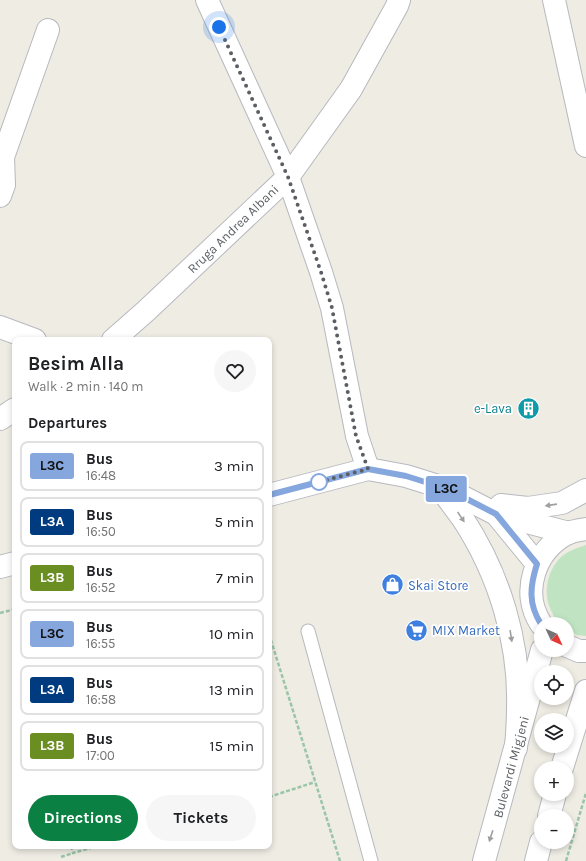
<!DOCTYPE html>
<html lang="en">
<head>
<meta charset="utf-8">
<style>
	:root { --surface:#fff; --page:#f6f6f6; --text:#202124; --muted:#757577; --line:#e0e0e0; --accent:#0b8043 }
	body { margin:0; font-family:Karla,sans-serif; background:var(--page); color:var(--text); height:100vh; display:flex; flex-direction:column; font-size:15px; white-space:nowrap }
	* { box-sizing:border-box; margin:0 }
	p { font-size:13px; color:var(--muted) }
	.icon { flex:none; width:22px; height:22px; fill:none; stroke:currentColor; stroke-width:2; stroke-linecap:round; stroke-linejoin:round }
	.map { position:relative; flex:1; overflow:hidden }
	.drawer { position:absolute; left:12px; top:337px; width:260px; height:512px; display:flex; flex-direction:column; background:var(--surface); border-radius:8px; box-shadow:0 2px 6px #0003 }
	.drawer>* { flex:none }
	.badge { padding:0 8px; border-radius:3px; font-size:14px; line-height:26px }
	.needle { width:26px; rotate:134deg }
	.buttons { position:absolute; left:534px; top:617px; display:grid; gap:8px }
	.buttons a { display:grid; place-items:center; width:40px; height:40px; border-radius:50%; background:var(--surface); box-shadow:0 2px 6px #0003; font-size:20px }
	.you { position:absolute; width:20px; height:20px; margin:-10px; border:3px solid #fff; border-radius:50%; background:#1a73e8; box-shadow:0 0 0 6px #1a73e833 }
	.map>.badge { position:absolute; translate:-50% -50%; box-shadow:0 0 0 2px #fff }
	h2 { padding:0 16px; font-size:15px; line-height:36px }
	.round { display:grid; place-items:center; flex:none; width:42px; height:42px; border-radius:21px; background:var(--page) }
	.summary { display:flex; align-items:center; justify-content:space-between; height:68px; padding:0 16px }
	h1 { font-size:19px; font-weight:700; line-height:30px }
	.primary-button { display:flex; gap:8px; margin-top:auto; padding:8px 16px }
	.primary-button a { flex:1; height:46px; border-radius:24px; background:var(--accent); color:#fff; font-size:16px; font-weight:700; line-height:46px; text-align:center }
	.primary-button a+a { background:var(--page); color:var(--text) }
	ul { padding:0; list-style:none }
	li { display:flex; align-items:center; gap:12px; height:50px; margin:0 8px 6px; padding:0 8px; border:2px solid var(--line); border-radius:8px }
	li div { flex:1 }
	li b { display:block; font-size:15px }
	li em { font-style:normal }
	li .badge { min-width:44px; font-weight:700; text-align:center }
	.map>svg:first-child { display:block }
	.green { fill:#c0e4c2 }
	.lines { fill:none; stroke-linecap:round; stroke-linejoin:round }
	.lane-casing { stroke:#b6b9bd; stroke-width:15 }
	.street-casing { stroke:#b6b9bd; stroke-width:24 }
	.secondary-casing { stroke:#b7b9bf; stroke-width:24 }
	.path { stroke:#9ac5a9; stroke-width:2.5; stroke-dasharray:4 2; stroke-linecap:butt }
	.lane { stroke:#fff; stroke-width:13 }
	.street { stroke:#fff; stroke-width:22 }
	.secondary { stroke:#fff; stroke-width:22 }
	.oneway { fill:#9d9fa1 }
	.line-casing { stroke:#fff; stroke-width:9 }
	.line { stroke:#85a7dd; stroke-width:6 }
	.walk { stroke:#5b5f63; stroke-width:4; stroke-dasharray:0 7.2 }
	.stop-dot { fill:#fff; stroke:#85a7dd; stroke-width:2 }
	.labels { text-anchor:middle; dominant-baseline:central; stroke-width:3.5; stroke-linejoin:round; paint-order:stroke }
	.street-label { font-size:13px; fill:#5b5f63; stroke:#fff }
	.culture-label { font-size:13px; fill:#0d838f; stroke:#fff; text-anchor:end }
	.shop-label { font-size:13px; fill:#366cbe; stroke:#fff; text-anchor:start }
</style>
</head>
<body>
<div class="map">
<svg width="586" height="861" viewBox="0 0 586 861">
	<rect width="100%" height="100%" fill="#eeece3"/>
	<path class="green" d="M586,545V636L577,635L567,629V624H560C558,621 554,618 553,614C542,596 546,572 561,557C568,551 577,548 586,545Z"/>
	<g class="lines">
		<defs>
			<path id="lane" d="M308,631L371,861"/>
			<g id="street">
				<path d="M554,0L586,146"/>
				<path d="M288,177L351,89L397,6L399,0"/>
				<path d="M0,196L4,185L3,157L48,30"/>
			</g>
			<g id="secondary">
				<path d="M207,0L288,177L321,272L332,308L357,436L368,469"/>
				<path d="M0,327L35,340"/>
				<path d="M113,340L146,311L288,177"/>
				<path d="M0,419L15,409"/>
				<path d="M439,487C447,497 455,508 463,519C499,574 520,642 518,708C518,721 517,735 516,748"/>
				<path d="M269,495L368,469L406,476L438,486L463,497L496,514L569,533"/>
				<path d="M501,505L528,508L562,503L586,490"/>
				<path d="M496,514L537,564"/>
				<path d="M0,567L15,563"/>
				<path d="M541,624C520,592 535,550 568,533C573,531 580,530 586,529"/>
				<path d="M567,646L579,651H586"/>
				<path d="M562,768L586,691"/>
				<path d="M549,816L555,794"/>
				<path d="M484,861L542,650"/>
				<path d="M536,861L541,842"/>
			</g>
		</defs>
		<use href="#lane" class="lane-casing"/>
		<use href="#street" class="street-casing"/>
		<use href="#secondary" class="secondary-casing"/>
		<g class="path">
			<path d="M0,613L15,609"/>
			<path d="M269,634L340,861"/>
			<path d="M269,797L315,782"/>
			<path d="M71,846L73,853L98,846"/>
			<path d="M61,857L73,853"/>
			<path d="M566,861L586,793"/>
		</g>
		<use href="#lane" class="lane"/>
		<use href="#street" class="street"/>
		<use href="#secondary" class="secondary"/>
	</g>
	<defs><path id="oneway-solid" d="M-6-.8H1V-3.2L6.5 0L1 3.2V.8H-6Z"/></defs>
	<g class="oneway">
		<use href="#oneway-solid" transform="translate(551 505) rotate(172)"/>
		<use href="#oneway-solid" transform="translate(461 517) rotate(56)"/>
		<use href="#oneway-solid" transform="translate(511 636) rotate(81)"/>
		<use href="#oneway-solid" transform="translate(491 836) rotate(108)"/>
	</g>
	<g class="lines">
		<defs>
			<path id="line" d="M269,495L368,469L406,476L438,486L463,497L496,514L537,564C530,586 528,604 541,624"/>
		</defs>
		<use href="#line" class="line-casing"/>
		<use href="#line" class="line"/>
		<path class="walk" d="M219,27L288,177L321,272L332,308L356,436L368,469L319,482"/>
	</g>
	<defs>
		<symbol id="building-disc" viewBox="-11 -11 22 22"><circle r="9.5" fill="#0f9aa8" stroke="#fff"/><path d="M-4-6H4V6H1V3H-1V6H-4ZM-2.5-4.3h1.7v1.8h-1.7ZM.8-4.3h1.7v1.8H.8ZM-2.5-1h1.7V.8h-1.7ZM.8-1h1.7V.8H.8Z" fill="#fff"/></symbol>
		<symbol id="shop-disc" viewBox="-11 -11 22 22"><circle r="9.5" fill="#3f7fe0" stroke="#fff"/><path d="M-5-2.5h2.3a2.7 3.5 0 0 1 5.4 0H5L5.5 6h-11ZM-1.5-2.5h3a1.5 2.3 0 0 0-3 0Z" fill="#fff"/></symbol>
		<symbol id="supermarket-disc" viewBox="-11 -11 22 22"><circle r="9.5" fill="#3f7fe0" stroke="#fff"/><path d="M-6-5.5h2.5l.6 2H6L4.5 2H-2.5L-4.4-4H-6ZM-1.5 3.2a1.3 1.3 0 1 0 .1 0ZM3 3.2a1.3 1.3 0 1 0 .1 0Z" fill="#fff"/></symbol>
	</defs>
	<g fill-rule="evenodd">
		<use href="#building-disc" x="516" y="396" width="25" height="25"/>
		<use href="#shop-disc" x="380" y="572" width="25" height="25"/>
		<use href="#supermarket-disc" x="404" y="618" width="25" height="25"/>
	</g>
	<circle class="stop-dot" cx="319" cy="482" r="8"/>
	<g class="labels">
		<g class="street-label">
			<text transform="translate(233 229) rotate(-44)">Rruga Andrea Albani</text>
			<text transform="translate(511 767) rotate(-75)">Bulevardi Migjeni</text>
		</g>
		<g class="culture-label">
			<text x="512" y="408">e-Lava</text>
		</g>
		<g class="shop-label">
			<text x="408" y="585">Skai Store</text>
			<text x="432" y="630">MIX Market</text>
		</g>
	</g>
</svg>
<div class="buttons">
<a><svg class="needle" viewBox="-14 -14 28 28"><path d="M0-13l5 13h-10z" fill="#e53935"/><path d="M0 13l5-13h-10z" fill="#757577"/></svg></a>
<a><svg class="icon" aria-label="locate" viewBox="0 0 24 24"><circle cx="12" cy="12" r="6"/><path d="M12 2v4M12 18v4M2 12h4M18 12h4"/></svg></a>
<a><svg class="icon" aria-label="layers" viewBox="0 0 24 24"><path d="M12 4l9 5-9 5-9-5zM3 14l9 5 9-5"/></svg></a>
<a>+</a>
<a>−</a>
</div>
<div class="you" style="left:219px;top:27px"></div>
<b class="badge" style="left:446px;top:489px;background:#85a7dd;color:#111">L3C</b>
<section class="drawer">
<div class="summary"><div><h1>Besim Alla</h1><p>Walk · 2 min · 140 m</p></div><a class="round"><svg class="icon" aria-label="heart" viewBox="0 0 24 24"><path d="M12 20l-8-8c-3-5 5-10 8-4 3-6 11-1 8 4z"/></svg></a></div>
<h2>Departures</h2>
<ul>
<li><span class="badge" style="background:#85a7dd;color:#111">L3C</span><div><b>Bus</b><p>16:48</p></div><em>3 min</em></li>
<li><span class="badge" style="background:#003b80;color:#fff">L3A</span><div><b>Bus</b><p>16:50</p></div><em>5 min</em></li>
<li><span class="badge" style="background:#6b8e23;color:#fff">L3B</span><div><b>Bus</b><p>16:52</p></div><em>7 min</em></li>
<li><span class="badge" style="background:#85a7dd;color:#111">L3C</span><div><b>Bus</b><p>16:55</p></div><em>10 min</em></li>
<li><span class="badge" style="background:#003b80;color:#fff">L3A</span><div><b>Bus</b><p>16:58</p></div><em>13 min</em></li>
<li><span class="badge" style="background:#6b8e23;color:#fff">L3B</span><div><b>Bus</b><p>17:00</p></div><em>15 min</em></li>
</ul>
<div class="primary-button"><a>Directions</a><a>Tickets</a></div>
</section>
</div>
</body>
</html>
